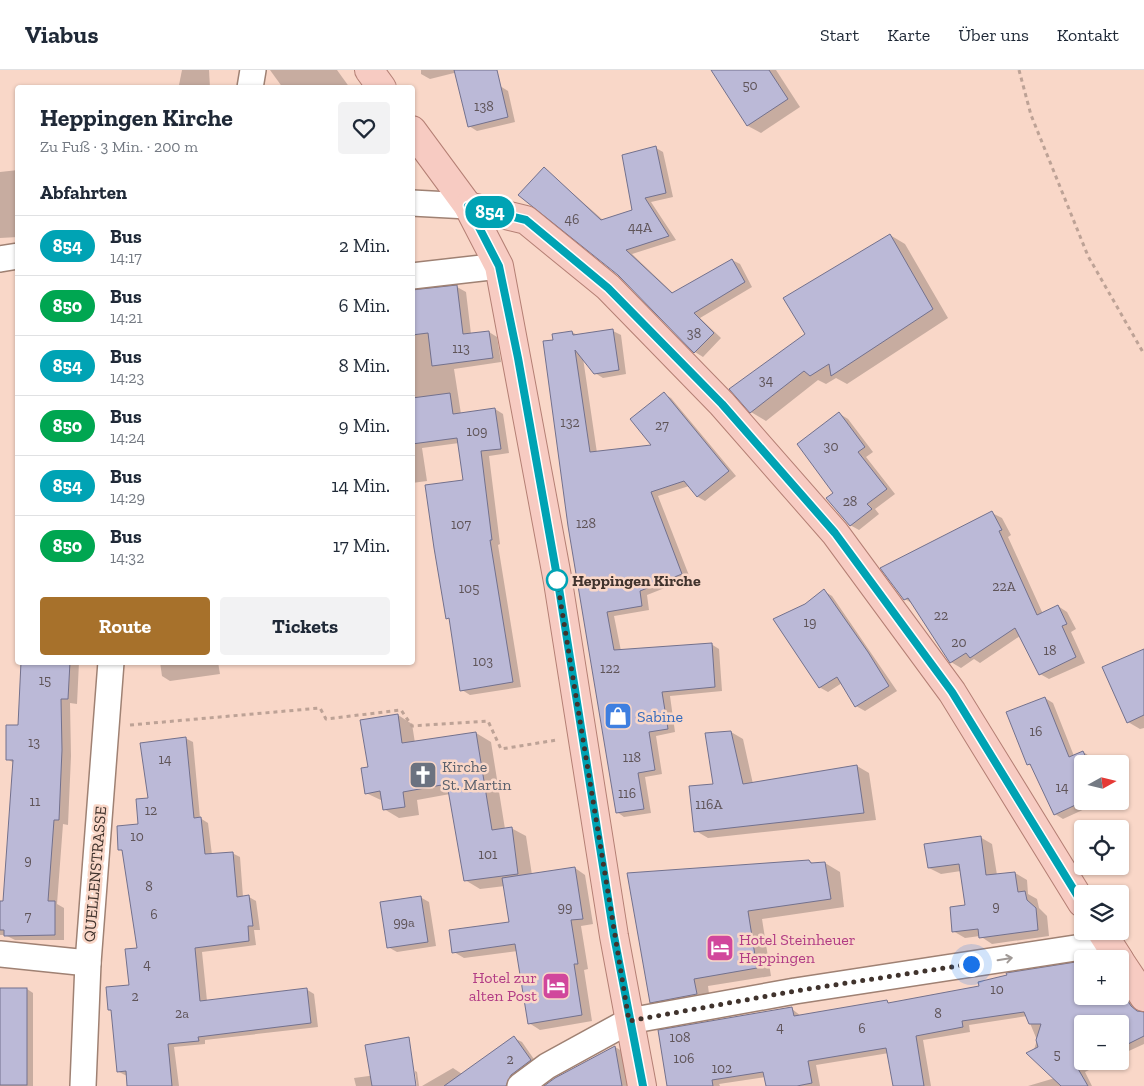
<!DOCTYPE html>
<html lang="de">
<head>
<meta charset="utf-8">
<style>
	:root { --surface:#fff; --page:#f2f2f3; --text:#1f2937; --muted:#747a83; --line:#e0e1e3; --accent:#a7712b }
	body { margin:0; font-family:"Zilla Slab",serif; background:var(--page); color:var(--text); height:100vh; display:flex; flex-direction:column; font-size:19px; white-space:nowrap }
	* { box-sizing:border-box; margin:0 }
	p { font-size:16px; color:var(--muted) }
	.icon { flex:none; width:28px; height:28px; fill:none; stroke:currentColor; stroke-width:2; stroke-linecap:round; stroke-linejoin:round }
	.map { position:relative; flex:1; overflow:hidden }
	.panel { position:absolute; left:15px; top:15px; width:400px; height:580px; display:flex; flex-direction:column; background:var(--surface); border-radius:5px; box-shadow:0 1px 4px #0004 }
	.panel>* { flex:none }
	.badge { padding:0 10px; border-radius:16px; font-size:18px; line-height:32px }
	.needle { width:32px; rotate:82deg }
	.buttons { position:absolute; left:1074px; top:685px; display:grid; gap:10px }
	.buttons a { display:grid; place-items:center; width:55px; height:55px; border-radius:5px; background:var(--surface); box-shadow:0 1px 4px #0004; font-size:25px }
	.you { position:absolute; width:25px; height:25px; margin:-12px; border:4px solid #fff; border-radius:50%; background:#1a73e8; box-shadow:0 0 0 8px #1a73e833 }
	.map>.badge { position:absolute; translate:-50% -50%; box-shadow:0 0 0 2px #fff }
	h2 { padding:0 25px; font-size:19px; line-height:45px }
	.round { display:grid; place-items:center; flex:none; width:52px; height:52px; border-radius:5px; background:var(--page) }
	.headline { display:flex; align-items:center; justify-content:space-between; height:85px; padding:0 25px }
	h1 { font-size:24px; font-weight:700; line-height:38px }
	.primary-button { display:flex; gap:10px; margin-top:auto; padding:10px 25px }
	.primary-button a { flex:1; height:58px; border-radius:5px; background:var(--accent); color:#fff; font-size:20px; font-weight:700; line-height:58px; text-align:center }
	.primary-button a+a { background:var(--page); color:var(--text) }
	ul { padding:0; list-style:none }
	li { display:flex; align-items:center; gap:15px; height:60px; padding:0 25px; border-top:1px solid var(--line) }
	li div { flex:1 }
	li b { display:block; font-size:19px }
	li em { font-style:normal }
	li .badge { min-width:55px; font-weight:700; text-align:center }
	header { display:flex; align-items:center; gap:30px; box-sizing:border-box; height:70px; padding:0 25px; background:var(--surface); border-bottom:1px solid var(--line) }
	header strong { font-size:24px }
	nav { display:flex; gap:28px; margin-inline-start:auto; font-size:18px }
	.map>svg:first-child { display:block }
	.shadow { fill:#0003 }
	.building { fill:#bbb9d7; stroke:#73718d }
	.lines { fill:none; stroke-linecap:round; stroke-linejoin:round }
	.minor-casing { stroke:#9f8173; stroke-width:28 }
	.major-casing { stroke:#b47f74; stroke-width:30 }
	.path { stroke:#bda296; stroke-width:3; stroke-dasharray:4 4; stroke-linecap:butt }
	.minor { stroke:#fff; stroke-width:25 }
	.major { stroke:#f7cbc2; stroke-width:28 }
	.oneway { stroke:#a09996 }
	.line-casing { stroke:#fff; stroke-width:11 }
	.line { stroke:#00a3b4; stroke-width:8 }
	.walk { stroke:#40332d; stroke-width:5; stroke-dasharray:0 9 }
	.stop-dot { fill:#fff; stroke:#00a3b4; stroke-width:2.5 }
	.labels { text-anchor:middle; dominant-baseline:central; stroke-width:5; stroke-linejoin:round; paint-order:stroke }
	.number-label { font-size:14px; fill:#5f5458 }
	.stop-label { font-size:16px; font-weight:bold; fill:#40332d; stroke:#f9d7c8; text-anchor:start }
	.shop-label { font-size:16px; fill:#366cbe; stroke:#f9d7c8; text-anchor:start }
	.worship-label { font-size:16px; fill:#5b616d; stroke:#f9d7c8; text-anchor:start }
	.street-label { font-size:16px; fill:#40332d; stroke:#f9d7c8 }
	.hotel-label { font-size:16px; fill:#b23c85; stroke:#f9d7c8; text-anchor:start }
</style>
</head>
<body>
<header>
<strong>Viabus</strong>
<nav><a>Start</a><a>Karte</a><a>Über uns</a><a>Kontakt</a></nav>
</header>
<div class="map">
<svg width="1144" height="1016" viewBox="0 0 1144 1016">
	<rect width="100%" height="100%" fill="#f9d7c8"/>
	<g class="shadow">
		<path d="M182,0H209L210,18H184L179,15Z"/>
		<path d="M270,0H337L350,18H283Z"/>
		<path d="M421,0H466L430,9L421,4Z"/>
		<path d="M713,0H776L800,37L761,63L748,56Z"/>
		<path d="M500,16L508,21L515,52L477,61L469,56Z"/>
		<path d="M656,78L663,82L673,127L651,132L676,170L632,184L674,224L732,190L740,194L752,217L700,248L721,268L703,287L695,282L619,204L544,98L603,150L634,141Z"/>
		<path d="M18,100V167L0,168V102Z"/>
		<path d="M890,165L905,174L948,248L847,314L836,308L826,314L818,310L766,351L751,342L807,264Z"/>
		<path d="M457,217L466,222L471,264L489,262L497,267L501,292L454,299L461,344L495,339L503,344L509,383L489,386L500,474L498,475L521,617L470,625L462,620L450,550L447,548L465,411L459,373L422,378L427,411L412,413V221Z"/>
		<path d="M613,261L621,265L626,304L603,308L595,303L583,288L597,383L653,376L664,324L671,328L736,406L705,431L698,427L689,416L658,426L690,508L647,525L649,540L614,546L621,581L711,574L719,579L722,621L670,626L675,662L656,666L662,704L645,707L651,743L624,747L617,742L554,271L572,262L579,266Z"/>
		<path d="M840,344L848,349L873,382L866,387L895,424L875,439L879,444L859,460L850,455L834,423Z"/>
		<path d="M992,443L1002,448L1011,465L1008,467L1043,544L1058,536L1067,542L1076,559L1071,562L1085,593L1049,609L1040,604L1020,566L980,593L974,589L961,598L951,592L913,534L905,529Z"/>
		<path d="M824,521L832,526L897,621L865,641L856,636L842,613L828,622L819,617L806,535Z"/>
		<path d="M1144,581V658L1140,659L1128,652Z"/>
		<path d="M39,592H79L77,634L70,633L71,686L68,755L63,754L57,834L64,838V870H15L5,865H0V833L4,832L14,693L7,689Z"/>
		<path d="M160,592H218L220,604L170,611L162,606Z"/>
		<path d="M1045,628L1053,633L1074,686L1083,682L1091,687L1094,694H1082V731H1102L1063,749L1055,744L1032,696L1028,694Z"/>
		<path d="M398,645L412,654L415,673L476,663L491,672L505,759L511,758L526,766L532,805L575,798L585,805L593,854L581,856L588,899L584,900L592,951L540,960L529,953L518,881L464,888L454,882L511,853L505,816L480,819L465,810L450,724L417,730L419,745L399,748L384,739L383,731L366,723L369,698Z"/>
		<path d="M731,662L743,669L753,714L857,696L869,703L876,750L708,768L696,761L715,715Z"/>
		<path d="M185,668L193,672L200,748L208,753L212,785L232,783L240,787L243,827H249L256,831L260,860H254L256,875L202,882L207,931L306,919L314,924L318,957L205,970V974L174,977L179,1016H128L127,1006L119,1002L112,941L109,940L131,916L138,879L124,782L119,779L139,755L149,729Z"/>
		<path d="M980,767L992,774L997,805L1015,803L1027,810L1028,824L1037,829L1039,838L1047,846L1049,866L992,874L980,866L965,868L953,861L967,836L961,801L941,804L929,798Z"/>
		<path d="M809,791L814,794L825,793L840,802L844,837L762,849L771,906L708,916L710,932L665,940L651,932L629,804Z"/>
		<path d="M420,827L429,832L436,876L397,882L388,877Z"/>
		<path d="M1082,893V926H1120V913L1139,942L1144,943V974L1120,985V954H1082V991H1107L1085,1002L1092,1016H1028L1055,1008L1032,986L1037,970L1027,946L969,955L970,962L923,970L931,1016H894L889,983L816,995L820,1016H767L765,1007L719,1014L720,1016H669L792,939L801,946L887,932L891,934L980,917L1009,906L1008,904Z"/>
		<path d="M0,919H27L33,923V1016H0Z"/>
		<path d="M514,968L522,972L538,995L507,1016H422L453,998L462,1004Z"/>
		<path d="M615,977L622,981L628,1016H546Z"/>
		<path d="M413,1000L414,1016H356L354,1008Z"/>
		<path d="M415,1001L417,1002L419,1016H417Z"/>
	</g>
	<g class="building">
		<path d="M454,0H497L508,47L468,57Z"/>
		<path d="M711,0H769L788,29L747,56Z"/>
		<path d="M656,76L666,123L645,128L669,166L626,180L672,223L732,189L745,212L694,243L714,263L694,283L618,205L518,125L544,97L601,150L632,140L622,85Z"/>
		<path d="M890,164L933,239L831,306L829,294L810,306L804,301L750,343L729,319L805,264L783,228Z"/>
		<path d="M457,215L463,264L489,261L493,288L432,296L428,263L412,265V220Z"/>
		<path d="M613,259L619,300L594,304L575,280L590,382L651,375L630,349L664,322L729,401L697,427L684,411L651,422L682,504L640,521L642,536L607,542L614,580L712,573L715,617L662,622L668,659L649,662L655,700L638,703L644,739L616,743L568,456L543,271L553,270L552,264L572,261L573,265Z"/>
		<path d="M450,323L453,344L495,338L501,379L481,381L492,470H490L513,612L460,621L449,548L446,549L434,478L425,415L463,410L457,368L412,374V328Z"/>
		<path d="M839,342L865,377L858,382L887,419L867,434L872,439L850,456L826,428L833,423L797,374Z"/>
		<path d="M992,441L1002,460L999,461L1037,545L1058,535L1067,554L1062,556L1076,587L1039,605L1015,558L970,588L966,583L950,593L908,528L904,530L880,498Z"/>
		<path d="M824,519L868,582L889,616L855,637L837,607L819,618L773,549L805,534Z"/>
		<path d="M1144,579V645L1127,653L1102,597Z"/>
		<path d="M21,592H70L68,629H61L62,680L59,750H54L48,831H55V865L4,866V860H0V831H3L13,690H6V655H18Z"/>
		<path d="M1045,627L1069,687L1083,681L1089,694H1082L1084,731L1054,745L1030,694L1027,695L1006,642Z"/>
		<path d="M398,644L402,673L476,662L492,760L512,757L518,804L464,811L447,714L403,722L405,737L383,740L380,721L365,724L361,698L368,697L360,650Z"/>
		<path d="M731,661L743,714L857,695L864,743L694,762L689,716L713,714L705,663Z"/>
		<path d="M186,667L194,748L201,747L205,784L233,782L237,827L249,825L253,856H248L249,871L195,878L200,931L307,918L311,953L198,967L199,971L168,974L172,1016H127L126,1001L117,1002L111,940H108L106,917L129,915L125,879L137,878L122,780H118L117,756L138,754L136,729L148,728L140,673Z"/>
		<path d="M981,766L986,805L1015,802L1018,822L1025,821L1027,830L1036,838L1038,860L979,868L978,859L952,862L950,837L965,835L959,794L928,798L924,774Z"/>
		<path d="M809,790L811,793L825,792L831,829L748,841L757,898L694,909L697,924L650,933L627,803Z"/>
		<path d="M575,797L583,849L571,850L578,894H574L582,945L528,954L515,874L452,883L449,860L509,852L502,808Z"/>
		<path d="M421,826L428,872L387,878L380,832Z"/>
		<path d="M1082,891V926H1120V919L1131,936L1137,941L1144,942V966L1120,978V954H1082V991H1091L1077,997L1088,1016H1061L1026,983L1038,977L1036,970L1041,954H1029L1024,942L962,951L963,957L916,966L924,1016H893L886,978L808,991L812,1013L797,1016H766L763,1002L712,1010L713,1016H667L658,960L792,937L794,946L887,930L888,933L979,916L978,912L1007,905L1006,903Z"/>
		<rect x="0" y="918" width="27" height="97"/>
		<path d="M514,966L531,990L511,1005L506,1016H444Z"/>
		<path d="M409,967L416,1016H372L365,975Z"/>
		<path d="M615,976L622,1016H544L555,1008Z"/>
	</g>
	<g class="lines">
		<defs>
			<g id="minor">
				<path d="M250,18L253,0"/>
				<path d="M412,133L468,136"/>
				<path d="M0,189L18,186"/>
				<path d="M412,206L499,196"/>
				<path d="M0,884L88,893"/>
				<path d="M83,1016L88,893L111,592"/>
				<path d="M520,1016L547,996L629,951L795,921L1108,873"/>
			</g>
			<g id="major">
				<path d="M369,0L382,18"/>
				<path d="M412,60L468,136L499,196L558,512L614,866L642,1016"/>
				<path d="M468,136L526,150L608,217L722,334L835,463L952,622L1082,833"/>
				<path d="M1101,861L1119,889"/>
				<path d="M1120,891L1144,927"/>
			</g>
		</defs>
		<use href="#minor" class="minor-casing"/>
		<use href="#major" class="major-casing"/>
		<g class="path">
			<path d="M1019,0L1031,45L1088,186L1144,284"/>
			<path d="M130,655L320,638L326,649L401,640L412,656L488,651L501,679L557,670"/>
		</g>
		<use href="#minor" class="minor"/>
		<use href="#major" class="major"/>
	</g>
	<defs><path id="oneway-shaft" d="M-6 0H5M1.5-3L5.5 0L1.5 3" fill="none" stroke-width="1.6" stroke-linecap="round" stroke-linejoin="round" transform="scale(1.25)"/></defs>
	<use class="oneway" href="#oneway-shaft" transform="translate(1005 889) rotate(-9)"/>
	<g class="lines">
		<defs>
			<path id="line" d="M643,1016L614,866L558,512L518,288L499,196L468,136L526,150L608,218L722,334L835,463L952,622L1082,833"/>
		</defs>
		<use href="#line" class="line-casing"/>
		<use href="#line" class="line"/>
		<path class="walk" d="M557,510L629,951L795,921L971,894"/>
	</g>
	<defs>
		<symbol id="shop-square" viewBox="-11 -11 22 22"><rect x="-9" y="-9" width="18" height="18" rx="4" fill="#3f7fe0" stroke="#f9d7c8"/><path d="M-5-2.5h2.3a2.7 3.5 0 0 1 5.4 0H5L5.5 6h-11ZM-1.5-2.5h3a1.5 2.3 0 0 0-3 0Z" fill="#fff"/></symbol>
		<symbol id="church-square" viewBox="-11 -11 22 22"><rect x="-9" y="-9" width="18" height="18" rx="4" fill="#6b7280" stroke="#f9d7c8"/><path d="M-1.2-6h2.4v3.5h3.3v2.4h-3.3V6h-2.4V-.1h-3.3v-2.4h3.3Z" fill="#fff"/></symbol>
		<symbol id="hotel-square" viewBox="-11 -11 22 22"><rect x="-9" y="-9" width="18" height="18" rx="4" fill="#d1479c" stroke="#f9d7c8"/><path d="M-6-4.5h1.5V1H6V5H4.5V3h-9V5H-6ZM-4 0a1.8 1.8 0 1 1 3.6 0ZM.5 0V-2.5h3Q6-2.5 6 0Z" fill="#fff"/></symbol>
	</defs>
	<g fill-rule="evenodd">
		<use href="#shop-square" x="602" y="630" width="32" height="32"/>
		<use href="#church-square" x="407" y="689" width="32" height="32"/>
		<use href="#hotel-square" x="704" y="862" width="32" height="32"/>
		<use href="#hotel-square" x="540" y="900" width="32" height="32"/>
	</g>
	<circle class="stop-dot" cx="557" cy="510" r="10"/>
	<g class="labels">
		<g class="number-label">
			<text x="750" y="15">50</text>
			<text x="484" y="36">138</text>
			<text x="572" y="149">46</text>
			<text x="640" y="157">44A</text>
			<text x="694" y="263">38</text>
			<text x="461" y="278">113</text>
			<text x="766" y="310">34</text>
			<text x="570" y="352">132</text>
			<text x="662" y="355">27</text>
			<text x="477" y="361">109</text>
			<text x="831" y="376">30</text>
			<text x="850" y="431">28</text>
			<text x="586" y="453">128</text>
			<text x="461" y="454">107</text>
			<text x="1004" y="516">22A</text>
			<text x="469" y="518">105</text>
			<text x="941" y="545">22</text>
			<text x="810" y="552">19</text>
			<text x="959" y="572">20</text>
			<text x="1050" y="580">18</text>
			<text x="483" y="591">103</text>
			<text x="610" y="598">122</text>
			<text x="45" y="610">15</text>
			<text x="1036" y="661">16</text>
			<text x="34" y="672">13</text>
			<text x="632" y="687">118</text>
			<text x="165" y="689">14</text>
			<text x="1062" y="717">14</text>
			<text x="627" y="723">116</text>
			<text x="35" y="731">11</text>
			<text x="709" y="734">116A</text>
			<text x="151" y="740">12</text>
			<text x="137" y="766">10</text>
			<text x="488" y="784">101</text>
			<text x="28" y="790">9</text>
			<text x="149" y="816">8</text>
			<text x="996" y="836">9</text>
			<text x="565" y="837">99</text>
			<text x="154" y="844">6</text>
			<text x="28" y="846">7</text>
			<text x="404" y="852">99a</text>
			<text x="147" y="894">4</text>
			<text x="997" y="919">10</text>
			<text x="135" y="926">2</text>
			<text x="182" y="943">2a</text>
			<text x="938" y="943">8</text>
			<text x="780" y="957">4</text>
			<text x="862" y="958">6</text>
			<text x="680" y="967">108</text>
			<text x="1057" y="984">5</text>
			<text x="684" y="988">106</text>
			<text x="510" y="989">2</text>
			<text x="722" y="998">102</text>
		</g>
		<g class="stop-label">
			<text x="572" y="510">Heppingen Kirche</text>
		</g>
		<g class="shop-label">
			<text x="637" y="646">Sabine</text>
		</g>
		<g class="worship-label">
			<text x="442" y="696">Kirche<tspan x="442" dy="18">St. Martin</tspan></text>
		</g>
		<g class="street-label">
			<text transform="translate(95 804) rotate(-85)">QUELLENSTRASSE</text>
		</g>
		<g class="hotel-label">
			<text x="739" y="869">Hotel Steinheuer<tspan x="739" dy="18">Heppingen</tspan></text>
			<text x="537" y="907" text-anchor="end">Hotel zur<tspan x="537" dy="18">alten Post</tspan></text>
		</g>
	</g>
</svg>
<div class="buttons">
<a><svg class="needle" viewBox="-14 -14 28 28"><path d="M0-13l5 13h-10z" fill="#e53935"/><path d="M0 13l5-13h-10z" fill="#747a83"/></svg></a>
<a><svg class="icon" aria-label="locate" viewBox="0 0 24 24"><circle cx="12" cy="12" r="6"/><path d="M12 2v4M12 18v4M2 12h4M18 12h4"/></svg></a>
<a><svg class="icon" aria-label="layers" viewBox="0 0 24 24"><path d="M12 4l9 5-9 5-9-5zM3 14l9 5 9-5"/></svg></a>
<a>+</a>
<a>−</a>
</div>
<div class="you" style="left:971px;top:894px"></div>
<b class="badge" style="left:490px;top:142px;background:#00a3b4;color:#fff">854</b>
<section class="panel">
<div class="headline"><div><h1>Heppingen Kirche</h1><p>Zu Fuß · 3 Min. · 200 m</p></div><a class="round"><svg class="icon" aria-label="heart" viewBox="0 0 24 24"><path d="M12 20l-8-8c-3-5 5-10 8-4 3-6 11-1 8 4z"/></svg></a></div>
<h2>Abfahrten</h2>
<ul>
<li><span class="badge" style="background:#00a3b4;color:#fff">854</span><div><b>Bus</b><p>14:17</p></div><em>2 Min.</em></li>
<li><span class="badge" style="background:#00a651;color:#fff">850</span><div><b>Bus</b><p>14:21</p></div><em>6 Min.</em></li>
<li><span class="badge" style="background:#00a3b4;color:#fff">854</span><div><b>Bus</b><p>14:23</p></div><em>8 Min.</em></li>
<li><span class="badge" style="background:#00a651;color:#fff">850</span><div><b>Bus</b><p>14:24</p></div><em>9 Min.</em></li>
<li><span class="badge" style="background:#00a3b4;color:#fff">854</span><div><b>Bus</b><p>14:29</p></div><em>14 Min.</em></li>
<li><span class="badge" style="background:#00a651;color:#fff">850</span><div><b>Bus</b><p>14:32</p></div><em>17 Min.</em></li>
</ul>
<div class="primary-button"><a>Route</a><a>Tickets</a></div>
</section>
</div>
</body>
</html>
